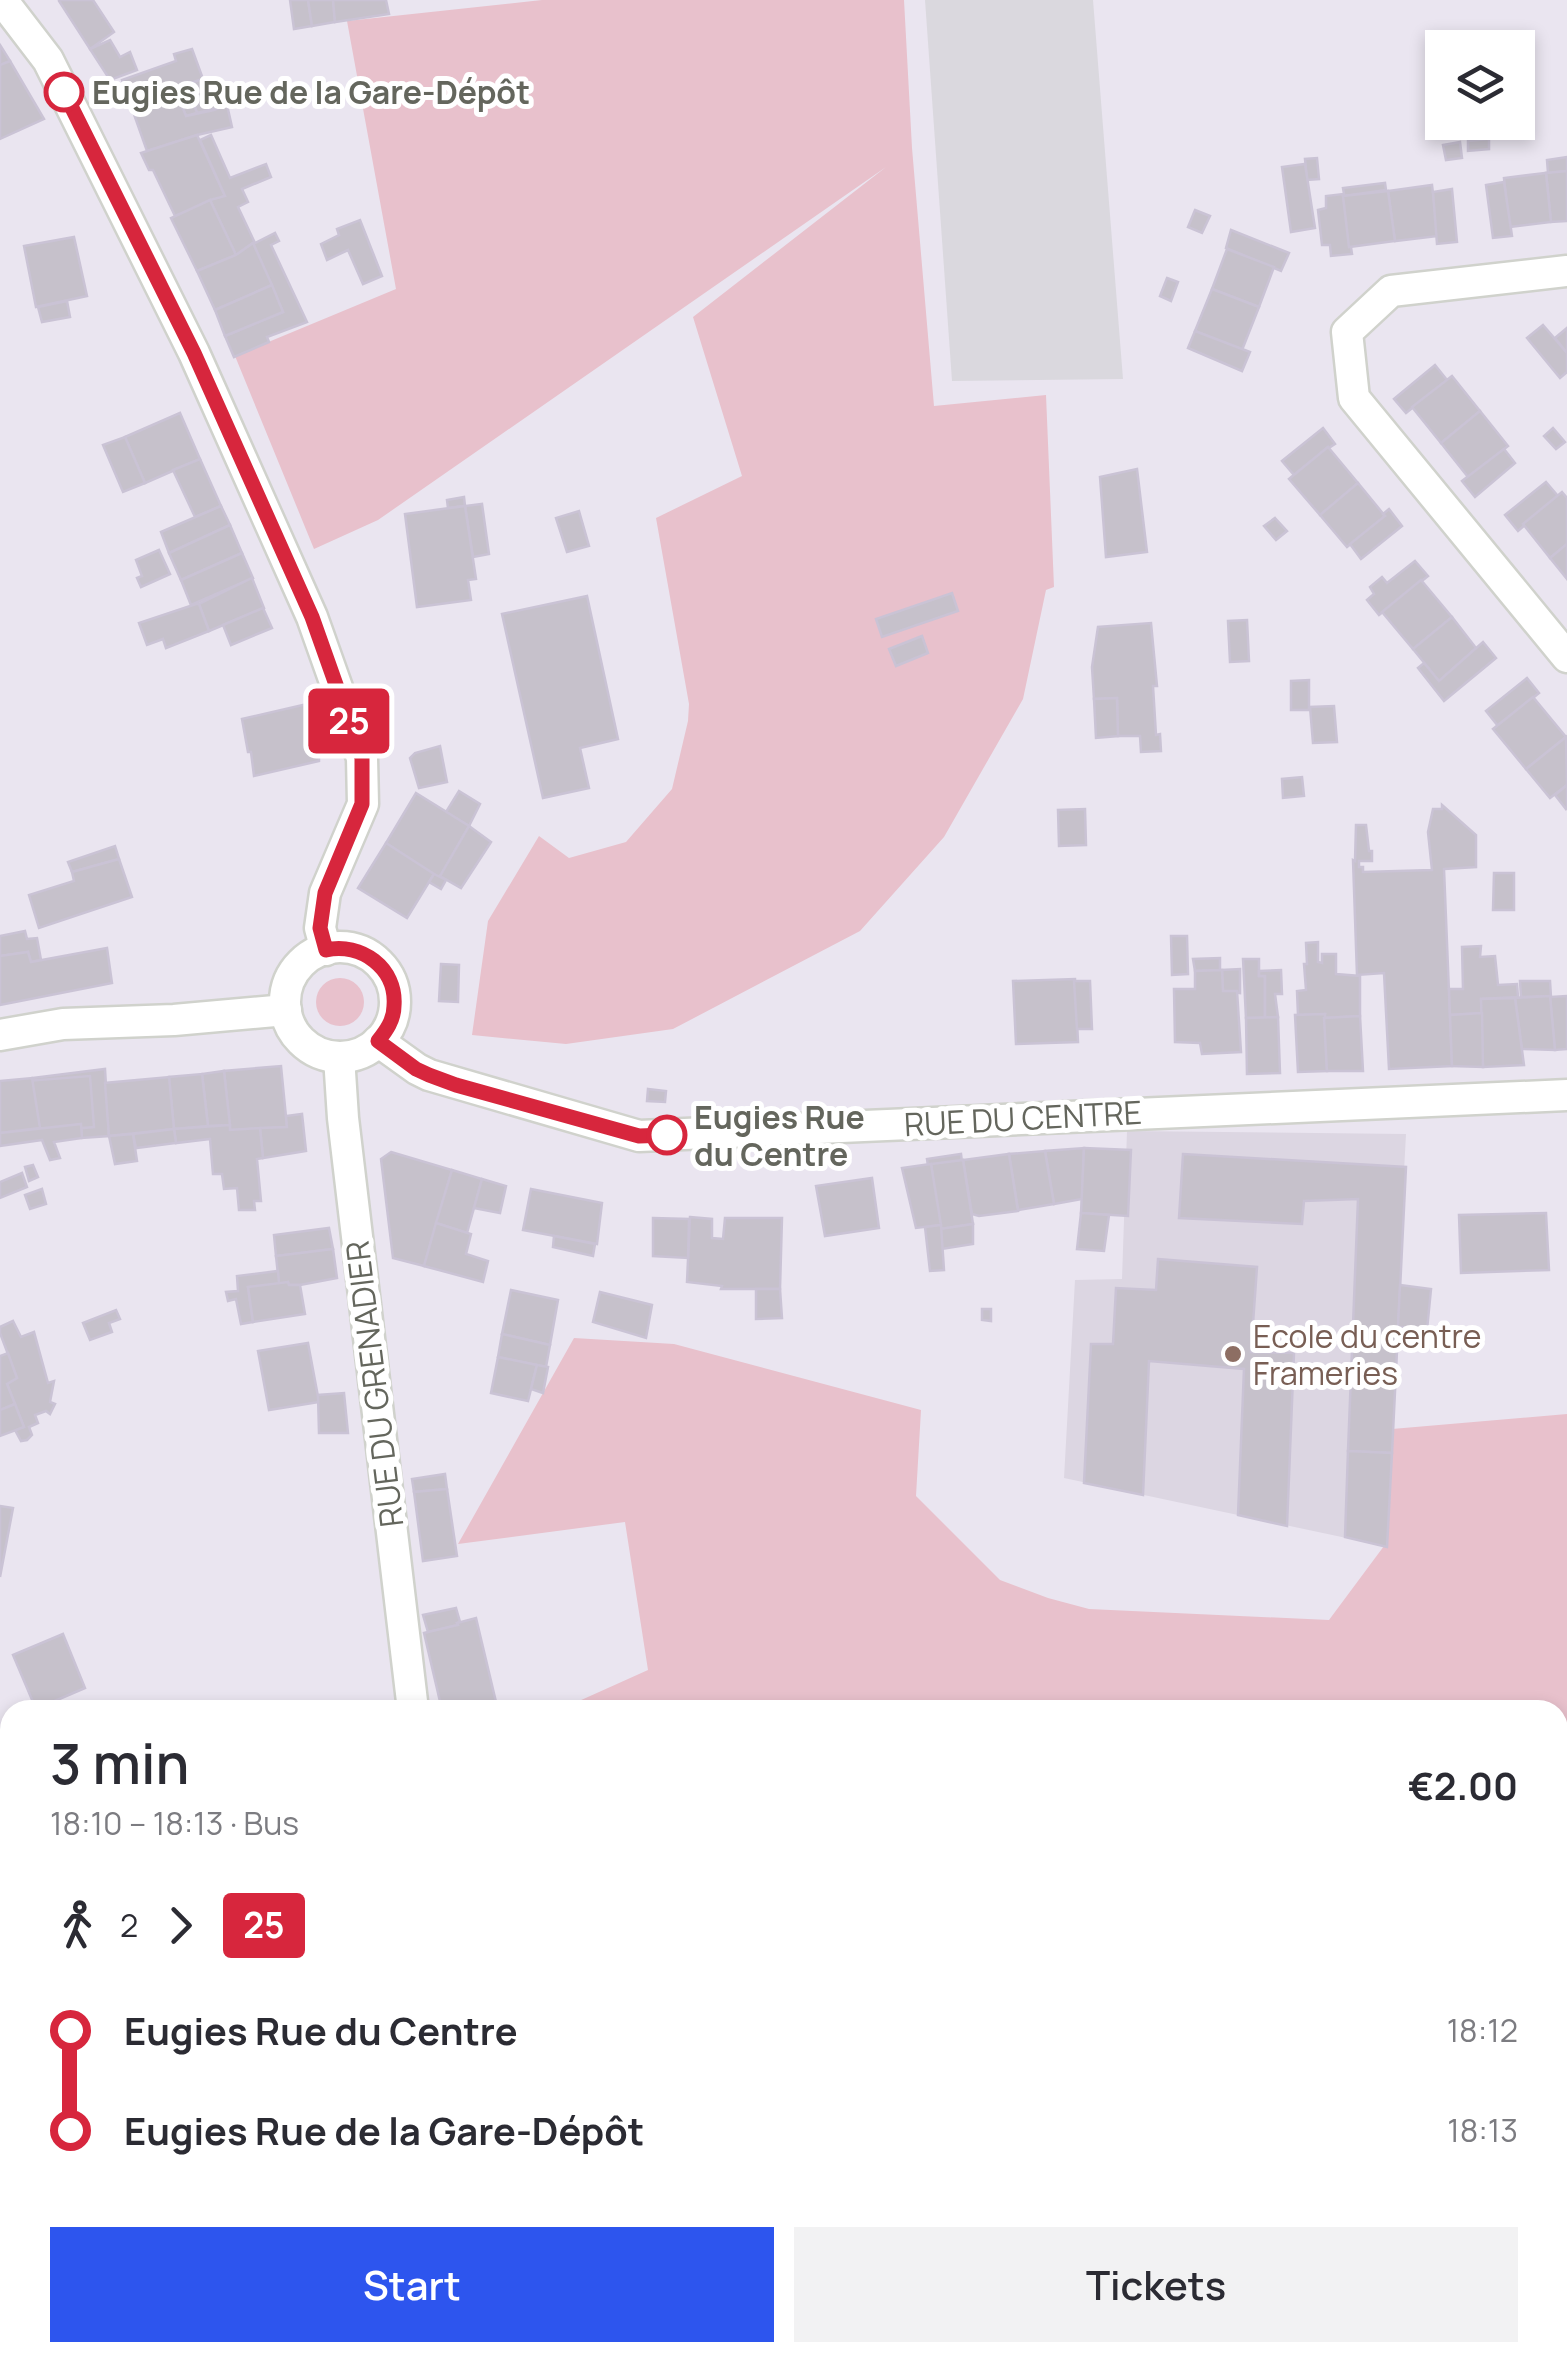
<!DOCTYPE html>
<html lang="en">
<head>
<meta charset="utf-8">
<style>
	:root { --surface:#fff; --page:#f2f2f3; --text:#2b2b33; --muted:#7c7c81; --accent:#2d55ee }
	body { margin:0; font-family:Manrope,sans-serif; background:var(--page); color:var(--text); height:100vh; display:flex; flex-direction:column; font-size:38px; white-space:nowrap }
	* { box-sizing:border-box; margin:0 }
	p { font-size:32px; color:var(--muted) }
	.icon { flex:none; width:55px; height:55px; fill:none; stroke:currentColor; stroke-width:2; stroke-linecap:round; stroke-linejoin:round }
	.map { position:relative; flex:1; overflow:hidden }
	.panel { position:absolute; left:0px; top:1700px; width:1568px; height:662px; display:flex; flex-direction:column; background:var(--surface); border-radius:30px 30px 0 0; box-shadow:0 5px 15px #0003 }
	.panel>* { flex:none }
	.badge { padding:0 20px; border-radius:8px; font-size:35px; line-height:65px }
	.buttons { position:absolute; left:1425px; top:30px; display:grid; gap:20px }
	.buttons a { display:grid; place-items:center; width:110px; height:110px; border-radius:0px; background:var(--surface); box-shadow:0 5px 15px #0003; font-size:50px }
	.map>.badge { position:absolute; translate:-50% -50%; box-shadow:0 0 0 5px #fff }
	.legs { display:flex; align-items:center; gap:15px; height:110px; padding:0 50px; font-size:32px }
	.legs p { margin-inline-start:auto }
	.summary { display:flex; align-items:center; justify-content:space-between; height:170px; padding:0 50px }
	h1 { font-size:55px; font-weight:600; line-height:75px }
	.action { display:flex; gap:20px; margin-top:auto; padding:20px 50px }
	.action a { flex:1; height:115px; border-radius:0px; background:var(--accent); color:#fff; font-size:40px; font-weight:600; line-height:115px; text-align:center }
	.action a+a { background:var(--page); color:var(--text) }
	ul { padding:0 50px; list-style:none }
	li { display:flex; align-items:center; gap:35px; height:100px; font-size:38px }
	li i { display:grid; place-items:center; width:15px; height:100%; margin:0 12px; background:currentColor }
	li i::after { content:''; width:25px; height:25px; margin:-12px; border:8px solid; border-radius:50%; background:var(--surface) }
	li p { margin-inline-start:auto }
	li:first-child i { background:linear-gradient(#0000 50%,currentColor 0) }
	li:last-child i { background:linear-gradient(currentColor 50%,#0000 0) }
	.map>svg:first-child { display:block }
	.industrial { fill:#dad8de }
	.education { fill:#dcd6e2 }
	.green { fill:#e8c1cc }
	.building { fill:#c6c1cb; stroke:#cac3d5; stroke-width:2.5 }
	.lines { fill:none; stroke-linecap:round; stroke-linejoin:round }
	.minor-casing { stroke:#d0d2cc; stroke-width:35 }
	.tertiary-casing { stroke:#d0d2cc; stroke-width:35 }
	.minor { stroke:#fff; stroke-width:30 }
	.tertiary { stroke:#fff; stroke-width:30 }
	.line-1-casing { stroke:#fff; stroke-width:22 }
	.line-1 { stroke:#d7263d; stroke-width:15 }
	.stop-1-dot { fill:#fff; stroke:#d7263d; stroke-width:5 }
	.education-dot { fill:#8d6e63; stroke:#fff; stroke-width:4 }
	.labels { text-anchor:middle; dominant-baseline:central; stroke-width:10; stroke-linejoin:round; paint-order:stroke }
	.stop-label { font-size:32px; font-weight:bold; fill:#64665d; stroke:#fff; text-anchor:start }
	.street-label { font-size:32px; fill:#64665d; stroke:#fff }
	.education-label { font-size:32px; fill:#785e54; stroke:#fff; text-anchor:start }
</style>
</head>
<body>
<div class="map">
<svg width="1567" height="2361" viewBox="0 0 1567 2361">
	<rect width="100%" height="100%" fill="#eae5f0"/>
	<path class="industrial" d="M925,0H1093L1123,379L952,381Z"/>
	<path class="education" d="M1127,1131L1406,1134L1384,1546L1064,1478L1075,1280L1122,1279Z"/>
	<g class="green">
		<path d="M542,0H904L912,148L934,406L1046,395L1054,587L1046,590L1023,699L944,837L860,931L673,1029L566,1044L472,1035L488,921L539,836L569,858L626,842L672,789L688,721L689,704L656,518L742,476L693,317L886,167L378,520L314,549L235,356L396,289L347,21Z"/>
		<circle cx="340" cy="1002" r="24"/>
		<path d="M574,1338L674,1344L921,1410L916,1496L1000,1580L1048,1598L1089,1609L1329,1620L1384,1546L1392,1429L1567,1414V2166L1558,2148V1710H559L648,1670L625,1522L458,1544Z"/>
	</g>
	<g class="building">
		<path d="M60,0H93L114,32L90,49L59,1Z"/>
		<path d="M290,0H308L312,26L294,29Z"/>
		<path d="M308,0H333L335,22L312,26Z"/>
		<path d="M333,0H386L389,14L335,22Z"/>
		<path d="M110,40L120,57L130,52L137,70L110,80L90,49Z"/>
		<path d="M0,45L10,61L0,65Z"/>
		<path d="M192,49L203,79L130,103L122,80L176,61L174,54Z"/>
		<path d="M10,61L44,119L0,139V65Z"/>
		<path d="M203,79L209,100L219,96L222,107L197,113L187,84Z"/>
		<path d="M187,84L197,113L186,116L175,89Z"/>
		<path d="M175,89L186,116L214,110L227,105L232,127L197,135L147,151L130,103Z"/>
		<path d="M197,135L225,196L175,216L153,170H149L141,153Z"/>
		<path d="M211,135L230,178L266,164L271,177L242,189L248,202L238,207L255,243L275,233L279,241L271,245L307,322L267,337L269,342L234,357L225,336L283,312L253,243L236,255L210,200L225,196L200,140Z"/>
		<path d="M1489,139V149L1468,151V141Z"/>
		<path d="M1460,142L1462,158L1446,160L1443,145Z"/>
		<path d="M1567,157V171L1548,173L1547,160Z"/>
		<path d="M1317,158L1319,179L1307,180L1305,159Z"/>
		<path d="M1305,164L1315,228L1291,232L1282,167Z"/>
		<path d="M1567,171V221L1551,222L1546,173Z"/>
		<path d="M1546,173L1551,222L1509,227L1504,178Z"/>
		<path d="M1504,182L1512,236L1493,238L1486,185Z"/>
		<path d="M1385,183L1386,190L1343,196L1352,254L1331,256L1330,245H1322L1318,210L1326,208V196L1344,194L1343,188Z"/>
		<path d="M1432,185L1438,236L1395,241L1388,191Z"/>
		<path d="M1452,189L1457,242L1437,244L1433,192Z"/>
		<path d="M1388,191L1395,241L1349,247L1343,196Z"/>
		<path d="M210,200L236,255L197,271L171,218Z"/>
		<path d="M1195,210L1210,216L1202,233L1188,227Z"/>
		<path d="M360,220L382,276L363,284L348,250L327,260L321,244L339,235L337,229Z"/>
		<path d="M1231,230L1289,253L1281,271L1226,248Z"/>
		<path d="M74,237L87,296L36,307L24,246Z"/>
		<path d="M253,243L272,285L215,310L197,271L236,255Z"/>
		<path d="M1227,249L1274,267L1259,307L1212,289Z"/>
		<path d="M1167,278L1178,282L1171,301L1160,296Z"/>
		<path d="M272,285L283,312L225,336L215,310Z"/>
		<path d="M1212,289L1259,307L1242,350L1195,331Z"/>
		<path d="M67,301L70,317L42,322L38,307Z"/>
		<path d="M1543,325L1567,353V372L1560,378L1527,338Z"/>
		<path d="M1567,328V353L1555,338Z"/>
		<path d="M1195,331L1250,352L1242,371L1188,348Z"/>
		<path d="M1435,365L1447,380L1406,413L1394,399Z"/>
		<path d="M1452,376L1480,411L1441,443L1412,407Z"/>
		<path d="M1480,411L1508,446L1468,477L1441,443Z"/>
		<path d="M180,413L200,459L145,483L125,437Z"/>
		<path d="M1323,428L1335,444L1329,448L1328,447L1294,475L1282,461Z"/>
		<path d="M1553,428L1565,442L1556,449L1544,436Z"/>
		<path d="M125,437L145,483L123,492L103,445Z"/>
		<path d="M1328,447L1358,483L1320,515L1289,479Z"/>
		<path d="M1504,449L1515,463L1475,497L1462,481Z"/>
		<path d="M200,459L221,506L195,517L173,470Z"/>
		<path d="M1137,469L1147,552L1106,557L1100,477Z"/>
		<path d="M1546,482L1558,496L1518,531L1505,515Z"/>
		<path d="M1358,483L1385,516L1347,547L1320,515Z"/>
		<path d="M1562,492L1567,498V544L1550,558L1523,524Z"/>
		<path d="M464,497L465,506L448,508L447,500Z"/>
		<path d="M482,504L489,554L473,557L465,506Z"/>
		<path d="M221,506L230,525L169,553L161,532Z"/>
		<path d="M465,506L476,579L468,580L471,600L417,607L405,514Z"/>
		<path d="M1389,509L1402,526L1361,559L1350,544L1385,516L1383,514Z"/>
		<path d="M579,511L589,546L567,552L556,518Z"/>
		<path d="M1275,518L1287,531L1276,540L1264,526Z"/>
		<path d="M230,525L242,553L181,580L169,553Z"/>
		<path d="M1567,544V579L1550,558Z"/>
		<path d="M159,550L170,574L141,587L137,578L142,576L136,560Z"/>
		<path d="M242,553L253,578L191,605L181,580Z"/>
		<path d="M1415,561L1428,576L1379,615L1367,600L1374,594L1370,587L1382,577L1387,583Z"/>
		<path d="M252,578L264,608L209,631L199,604Z"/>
		<path d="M1421,580L1452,617L1413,649L1382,612Z"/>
		<path d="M952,593L958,611L882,637L876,619Z"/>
		<path d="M587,596L618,739L580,748L589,788L543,798L502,614Z"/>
		<path d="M196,604H199L209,631L166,648L163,639L147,645L139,623Z"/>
		<path d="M263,608L272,628L231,645L223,625Z"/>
		<path d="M1452,617L1476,648L1439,681L1413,649Z"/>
		<path d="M1247,620L1249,661L1230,662L1228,621Z"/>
		<path d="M1151,623L1157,686H1153L1156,735L1160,734L1161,751L1141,752L1140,736H1118L1117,698L1094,699L1092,667L1098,627Z"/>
		<path d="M922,636L928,653L896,666L889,649Z"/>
		<path d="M1483,642L1496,658L1444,701L1418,668L1424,663L1439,681Z"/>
		<path d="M1527,678L1539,693L1498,726L1486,711Z"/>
		<path d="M1309,680V710H1291V681Z"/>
		<path d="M1533,697L1566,737L1526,769L1493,729Z"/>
		<path d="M1117,698L1118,736L1096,738L1094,699Z"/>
		<path d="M307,704L314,741L319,740V761L254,776L251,752H248L242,719Z"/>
		<path d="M1334,706L1337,742L1313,743L1310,707Z"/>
		<path d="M1566,737L1567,785L1550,798L1526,769Z"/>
		<path d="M440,746L447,782L419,788L410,758L415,753Z"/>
		<path d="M1302,777L1304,796L1283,798L1282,779Z"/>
		<path d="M1567,785V808L1566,809L1555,795Z"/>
		<path d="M459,791L480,804L469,826L446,812Z"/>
		<path d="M416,793L469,826L439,878L386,843Z"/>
		<path d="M1442,805L1476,835V867L1444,869L1452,1066L1389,1069L1384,973L1357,975L1353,860L1355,861L1356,825H1366L1369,851H1372V861H1359V867H1363V872L1432,870L1428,832L1433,809H1442Z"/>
		<path d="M1085,809L1086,845L1059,846L1058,810Z"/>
		<path d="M469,826L491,842L461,888L440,876Z"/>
		<path d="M386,843L434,874L407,918L358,888Z"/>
		<path d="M115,846L119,859L72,872L68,862Z"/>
		<path d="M119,859L132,897L39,928L29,895L74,881L72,872Z"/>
		<path d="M1494,873H1514V910H1493Z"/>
		<path d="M434,874L446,880L441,889L429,882Z"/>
		<path d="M25,931L27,939L37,938L41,960L31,962L28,952L0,956V936Z"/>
		<path d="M1171,936H1187L1188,974L1172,975Z"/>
		<path d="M1318,942V962L1322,963V954H1336V974L1360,976V1016L1324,1018L1325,1014L1298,1015L1297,991L1306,990L1304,964H1307L1306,943Z"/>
		<path d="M1481,946L1480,957L1495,956L1498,985L1517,984L1518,997L1481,999L1482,1013L1450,1015L1449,989H1463L1462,947Z"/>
		<path d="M107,948L112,983L0,1005V956L28,952L31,962Z"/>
		<path d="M1220,958V970L1195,971L1196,977L1193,959Z"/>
		<path d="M1243,959H1259V976H1265V1018H1246Z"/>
		<path d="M441,964L459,965L458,1002L439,1001Z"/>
		<path d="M1240,969V993L1223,991L1222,970Z"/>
		<path d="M1222,970L1223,991H1237L1241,1052L1202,1054L1200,1043L1175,1042L1174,989H1195V971Z"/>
		<path d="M1281,970L1282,994H1275L1278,1017L1265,1018V976H1259V971Z"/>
		<path d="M1075,979L1078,1042L1016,1044L1013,981Z"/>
		<path d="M1074,981H1090L1092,1029H1077Z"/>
		<path d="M1520,981H1550L1551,997L1567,996V1049L1555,1050L1550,996L1521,997Z"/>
		<path d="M1550,996L1555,1050L1522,1049L1515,998Z"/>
		<path d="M1515,998L1524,1065L1483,1067L1481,999Z"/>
		<path d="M1482,1013L1483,1067L1452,1066L1450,1015Z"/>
		<path d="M1325,1014L1327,1071L1298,1072L1295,1015Z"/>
		<path d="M1360,1016L1363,1071H1327L1324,1018Z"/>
		<path d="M1278,1017L1280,1073L1247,1074L1246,1018Z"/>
		<path d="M281,1066L287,1127L230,1130L224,1071Z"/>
		<path d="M105,1069L109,1136L82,1138L81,1124L40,1128L32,1078Z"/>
		<path d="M224,1071L230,1125L208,1126L202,1074Z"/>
		<path d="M202,1074L208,1126L174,1129L169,1077Z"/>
		<path d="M90,1076L94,1127L0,1135V1083Z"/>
		<path d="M169,1077L174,1129L109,1136L105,1083Z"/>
		<path d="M32,1078L40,1128L0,1133V1081Z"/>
		<path d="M648,1089L666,1091L665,1102L647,1101Z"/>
		<path d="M302,1114L306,1151L263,1158L260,1128L287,1127L286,1116Z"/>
		<path d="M81,1124L82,1138L54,1142L60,1158L50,1160L42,1140L0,1146V1133Z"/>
		<path d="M230,1125V1130L260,1128L263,1158L257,1159L261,1201H254L255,1210H239L237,1188L224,1189L222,1174H213L210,1139L176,1143L174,1129Z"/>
		<path d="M174,1129L176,1143L136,1148L133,1134Z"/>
		<path d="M133,1134L137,1161L115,1164L109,1136Z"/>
		<path d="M1084,1148L1082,1199L1054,1204L1045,1151Z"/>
		<path d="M1084,1148L1131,1150L1128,1216L1081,1213Z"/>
		<path d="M1045,1151L1054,1204L1018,1210L1009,1154Z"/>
		<path d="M391,1152L452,1170L424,1266L393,1258L381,1159Z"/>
		<path d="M961,1154L969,1221L938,1231L927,1159Z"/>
		<path d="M1009,1154L1018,1211L979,1216L972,1214L963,1160Z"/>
		<path d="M1183,1154L1406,1167L1392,1453L1348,1451L1358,1199L1304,1201L1302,1224L1179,1218Z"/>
		<path d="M963,1160L973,1224L940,1229L931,1164Z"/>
		<path d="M931,1164L941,1225L916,1228L902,1168Z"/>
		<path d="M33,1165L38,1177L29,1181L25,1167Z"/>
		<path d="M452,1170L482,1179L467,1233L436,1223Z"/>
		<path d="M22,1173L27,1187L0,1198V1182Z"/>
		<path d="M872,1178L879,1228L825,1236L816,1186Z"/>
		<path d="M482,1179L506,1186L500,1213L474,1208Z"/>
		<path d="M42,1189L46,1204L30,1209L25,1195Z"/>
		<path d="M531,1189L602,1203L597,1244L523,1230Z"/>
		<path d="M1081,1213L1109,1215L1104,1251L1077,1249Z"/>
		<path d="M1546,1213L1549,1270L1461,1273L1459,1215Z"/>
		<path d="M690,1217L712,1219V1238L723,1239L725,1218H782L780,1289H721L722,1286L687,1282Z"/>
		<path d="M653,1218L689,1219L688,1258L653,1256Z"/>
		<path d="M436,1223L471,1234L466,1254L488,1261L483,1282L424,1266Z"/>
		<path d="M973,1224V1244L941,1249L940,1229Z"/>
		<path d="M941,1225L944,1270L930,1271L925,1227Z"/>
		<path d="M329,1228L333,1249L276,1256L274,1235Z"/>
		<path d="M554,1236L595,1244L593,1256L553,1247Z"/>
		<path d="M333,1249L337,1278L300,1285H289L288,1282L279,1284L276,1256Z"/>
		<path d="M1158,1259L1257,1267L1251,1352L1294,1353L1287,1526L1238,1515L1244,1369L1149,1361L1143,1495L1084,1483L1091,1344H1113L1116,1288L1156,1290Z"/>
		<path d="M278,1271L279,1284L248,1287L253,1322L241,1324L236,1299L228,1301L226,1292L238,1291L237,1276Z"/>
		<path d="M288,1282L289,1285H300L305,1314L253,1322L248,1287Z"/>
		<path d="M1400,1285L1431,1289L1427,1330L1398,1327Z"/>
		<path d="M756,1289H780L782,1318L756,1319Z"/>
		<path d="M511,1290L558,1300L550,1345L502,1334Z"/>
		<path d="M600,1292L652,1305L646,1338L593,1322Z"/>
		<path d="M982,1309H991V1321L982,1320Z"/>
		<path d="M116,1310L120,1319L109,1323L112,1332L90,1340L83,1323Z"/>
		<path d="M13,1321L21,1337L34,1332L48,1383L54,1381L50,1402L55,1404L50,1414L46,1411L35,1415L38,1423L29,1427L32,1435L27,1440L21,1441L15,1430L24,1427L7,1384L17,1378L0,1333V1327Z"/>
		<path d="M502,1334L550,1345L546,1367L498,1357Z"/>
		<path d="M308,1343L319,1402L269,1410L258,1351Z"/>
		<path d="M8,1353L17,1378L7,1384L15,1404L0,1410V1356Z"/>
		<path d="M498,1357L537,1365L528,1401L491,1393Z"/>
		<path d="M537,1365L548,1367L543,1393L531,1389Z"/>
		<path d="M344,1393L348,1433H319L318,1395Z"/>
		<path d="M15,1404L24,1427L0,1436V1410Z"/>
		<path d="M1348,1451L1392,1453L1387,1547L1345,1537Z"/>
		<path d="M445,1474L447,1489L414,1492L412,1479Z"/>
		<path d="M447,1489L457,1556L423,1561L414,1492Z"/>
		<path d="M0,1506L13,1508L0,1577Z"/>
		<path d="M456,1608L460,1622L457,1623L458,1625L428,1632L423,1615Z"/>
		<path d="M476,1618L496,1702L470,1710H442L424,1633L458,1625L457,1623Z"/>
		<path d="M63,1634L85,1688L36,1709L13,1655Z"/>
		<path d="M1558,2164H1564L1567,2193L1558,2194Z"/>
		<path d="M0,2236L4,2241L10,2238V2261L0,2266Z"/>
		<path d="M10,2261V2321L0,2326V2266Z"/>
		<path d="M1558,2347L1560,2361H1508L1507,2352H1558Z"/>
		<path d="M53,2352H78L83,2361H39Z"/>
		<path d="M78,2352H146L134,2361H83Z"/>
		<path d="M146,2352H166L167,2361H140L139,2358Z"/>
		<path d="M168,2352H195L184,2361H170Z"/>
		<path d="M474,2352H523L507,2358L508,2361H493L491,2355L478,2360Z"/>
		<path d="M523,2352H552L555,2361H508L507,2358Z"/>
		<path d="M607,2352H755L757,2361H609Z"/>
		<path d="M755,2352H864L866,2361H757Z"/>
		<path d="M1169,2352H1241L1243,2361H1171Z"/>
		<path d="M1447,2352L1450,2361H1427L1446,2352Z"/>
		<path d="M1468,2352H1507L1508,2361H1470Z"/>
	</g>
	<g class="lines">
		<defs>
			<g id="minor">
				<path d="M1567,271L1391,291L1347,332L1354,398L1567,657"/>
				<path d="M339,1057L343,1118L413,1710"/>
				<path d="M583,2352L586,2361"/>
				<path d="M15,2361L24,2352"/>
				<path d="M1375,2361L1388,2352"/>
			</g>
			<g id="tertiary">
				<path d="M2,0L48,60L194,353L312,617L362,758L363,804L325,893L320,928L326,950"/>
				<circle cx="340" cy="1002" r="55"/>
				<path d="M0,1035L63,1024L174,1020L286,1010"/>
				<path d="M378,1041L417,1069L429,1075L639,1136L1567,1095"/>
			</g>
		</defs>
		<use href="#minor" class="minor-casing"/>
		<use href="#tertiary" class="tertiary-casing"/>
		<use href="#minor" class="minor"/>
		<use href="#tertiary" class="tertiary"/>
	</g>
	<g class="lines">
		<defs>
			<path id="line-1" d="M64,92L194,353L312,617L362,758V804L325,893L320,928L326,950C361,942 397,968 394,1006C394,1020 386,1031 378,1041L416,1069L429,1075L456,1085L639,1136L667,1135"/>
		</defs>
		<use href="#line-1" class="line-1-casing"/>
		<use href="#line-1" class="line-1"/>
	</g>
	<g class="stop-1-dot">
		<circle cx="64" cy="92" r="18"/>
		<circle cx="667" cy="1135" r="18"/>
	</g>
	<circle class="education-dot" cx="1233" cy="1354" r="10"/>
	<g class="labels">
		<g class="stop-label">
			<text x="92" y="92">Eugies Rue de la Gare-Dépôt</text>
			<text x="694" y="1117">Eugies Rue<tspan x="694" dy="37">du Centre</tspan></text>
		</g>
		<g class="street-label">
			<text transform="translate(1023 1118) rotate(-3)">RUE DU CENTRE</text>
			<text transform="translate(374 1384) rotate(-97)">RUE DU GRENADIER</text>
		</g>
		<g class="education-label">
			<text x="1253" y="1336">Ecole du centre<tspan x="1253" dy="37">Frameries</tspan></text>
		</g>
	</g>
</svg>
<div class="buttons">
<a><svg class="icon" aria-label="layers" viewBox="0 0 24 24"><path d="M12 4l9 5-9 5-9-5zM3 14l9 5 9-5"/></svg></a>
</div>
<b class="badge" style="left:349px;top:721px;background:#d7263d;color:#fff">25</b>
<section class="panel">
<div class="summary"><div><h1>3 min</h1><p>18:10 – 18:13 · Bus</p></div><b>€2.00</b></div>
<div class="legs"><svg class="icon" aria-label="walk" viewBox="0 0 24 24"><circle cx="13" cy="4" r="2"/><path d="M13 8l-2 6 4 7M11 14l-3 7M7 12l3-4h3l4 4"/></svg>2<svg class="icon" aria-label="forward" viewBox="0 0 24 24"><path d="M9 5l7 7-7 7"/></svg><b class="badge" style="background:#d7263d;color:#fff">25</b></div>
<ul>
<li><i style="color:#d7263d"></i><b>Eugies Rue du Centre</b><p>18:12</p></li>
<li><i style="color:#d7263d"></i><b>Eugies Rue de la Gare-Dépôt</b><p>18:13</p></li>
</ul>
<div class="action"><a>Start</a><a>Tickets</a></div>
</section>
</div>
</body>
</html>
